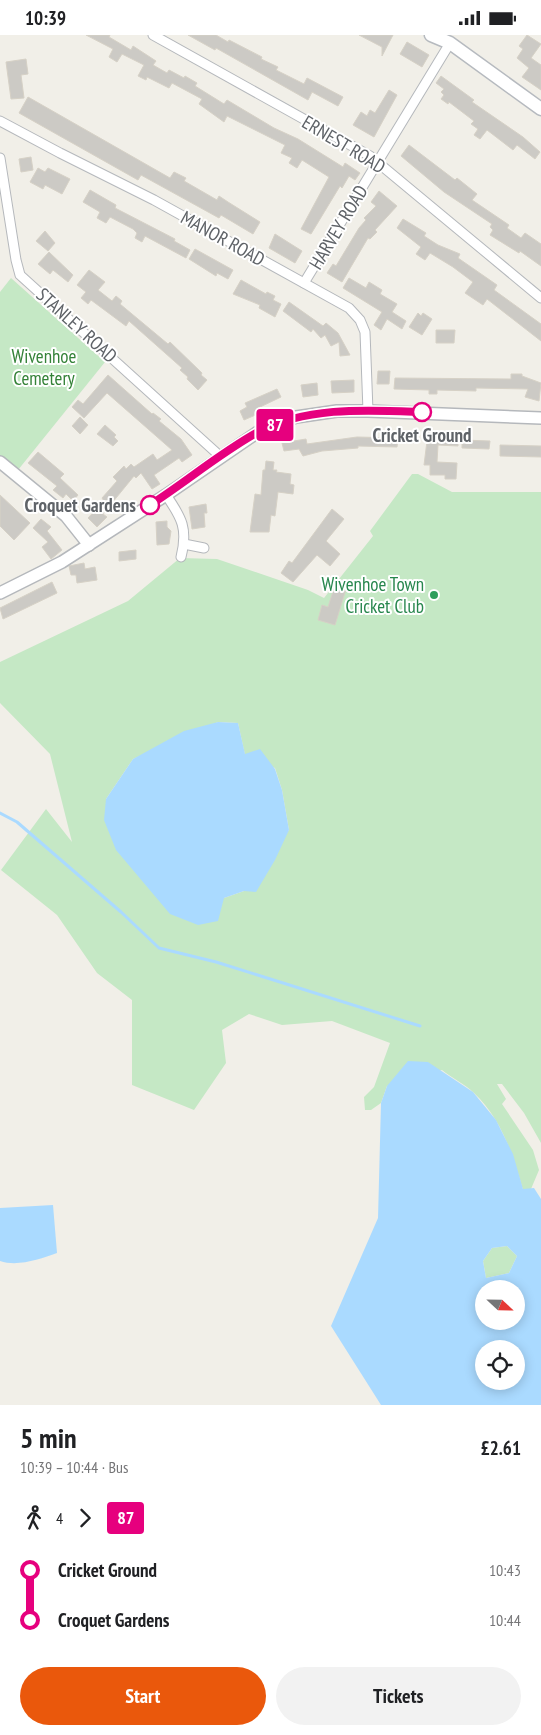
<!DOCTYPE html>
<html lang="en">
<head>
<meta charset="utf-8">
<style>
	body { margin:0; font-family:"PT Sans Narrow",sans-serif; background:#f2f2f2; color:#202124; height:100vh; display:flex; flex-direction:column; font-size:19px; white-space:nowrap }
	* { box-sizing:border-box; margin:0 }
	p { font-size:16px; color:#757577 }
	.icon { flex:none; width:28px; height:28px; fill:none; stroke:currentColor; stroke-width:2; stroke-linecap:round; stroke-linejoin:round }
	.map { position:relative; height:1370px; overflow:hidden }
	.side { display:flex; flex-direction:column; background:#fff; flex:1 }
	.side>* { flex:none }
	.badge { padding:0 10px; border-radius:4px; font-size:18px; line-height:32px }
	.needle { width:32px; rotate:112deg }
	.controls { position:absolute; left:475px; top:1245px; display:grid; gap:10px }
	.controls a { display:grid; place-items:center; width:50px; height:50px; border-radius:50%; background:#fff; box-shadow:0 2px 12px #0003; font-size:25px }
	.map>.badge { position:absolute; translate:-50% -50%; box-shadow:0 0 0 2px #fff }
	.legs { display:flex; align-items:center; gap:8px; height:55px; padding:0 20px; font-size:16px }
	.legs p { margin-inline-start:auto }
	.head { display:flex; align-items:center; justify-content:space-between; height:85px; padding:0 20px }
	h1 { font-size:28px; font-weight:800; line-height:38px }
	.button { display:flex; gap:10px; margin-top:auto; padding:10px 20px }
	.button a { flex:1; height:58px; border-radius:30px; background:#ea580c; color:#fff; font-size:20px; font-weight:800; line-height:58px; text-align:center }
	.button a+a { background:#f2f2f2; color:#202124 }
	ul { padding:0 20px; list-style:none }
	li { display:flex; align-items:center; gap:18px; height:50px; font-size:19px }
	li i { display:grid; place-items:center; width:8px; height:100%; margin:0 6px; background:currentColor }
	li i::after { content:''; width:12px; height:12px; margin:-6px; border:4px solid; border-radius:50%; background:#fff }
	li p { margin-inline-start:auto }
	li:first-child i { background:linear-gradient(#0000 50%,currentColor 0) }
	li:last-child i { background:linear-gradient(currentColor 50%,#0000 0) }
	.status { display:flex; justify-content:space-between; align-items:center; height:35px; padding:0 25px; background:#fff; direction:ltr }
	.status svg { height:14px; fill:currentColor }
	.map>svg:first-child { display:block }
	.green { fill:#c5e8c5; fill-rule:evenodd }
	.water { fill:#aadaff; fill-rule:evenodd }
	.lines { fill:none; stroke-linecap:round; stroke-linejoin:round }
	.stream { stroke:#aadaff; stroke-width:3 }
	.building { fill:#cccac5; stroke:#d6d1c6 }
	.minor-casing { stroke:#b5b8bc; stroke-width:11 }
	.tertiary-casing { stroke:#b5b8bc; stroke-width:14 }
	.secondary-casing { stroke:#b6babf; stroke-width:15 }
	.minor { stroke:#fff; stroke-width:9 }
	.tertiary { stroke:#fff; stroke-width:11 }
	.secondary { stroke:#fff; stroke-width:12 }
	.line-1-casing { stroke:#fff; stroke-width:11 }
	.line-1 { stroke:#e6007e; stroke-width:8 }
	.stop-1-dot { fill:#fff; stroke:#e6007e; stroke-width:2.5 }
	.leisure-dot { fill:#2e9e5b; stroke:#fff; stroke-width:2 }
	.labels { text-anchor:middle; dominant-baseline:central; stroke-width:4; stroke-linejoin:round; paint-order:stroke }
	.street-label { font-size:19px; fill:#5f6368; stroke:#fff }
	.park-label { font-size:19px; fill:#348238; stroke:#fff }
	.stop-label { font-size:19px; font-weight:bold; fill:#5f6368; stroke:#fff }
	.leisure-label { font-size:19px; fill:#27864d; stroke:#fff; text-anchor:end }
</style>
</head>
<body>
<div class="status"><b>10:39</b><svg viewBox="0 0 49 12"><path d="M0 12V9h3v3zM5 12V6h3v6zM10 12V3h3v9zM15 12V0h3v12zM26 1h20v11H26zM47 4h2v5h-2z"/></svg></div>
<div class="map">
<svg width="541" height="1370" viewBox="0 0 541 1370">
	<rect width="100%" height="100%" fill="#f1efe8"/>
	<!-- green -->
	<g class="green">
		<polygon points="11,243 105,327 18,435 0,421 0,257"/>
		<path d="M412 439H418L452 457H541V1108L524 1078 502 1049H497L506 1064 502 1069 533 1115 539 1135 531 1154 523 1155C513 1120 501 1083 474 1058 465 1049 452 1043 442 1035L387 1051 381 1068 371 1075H365L364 1062 374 1052 390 1008 332 986 282 990 249 979 222 995 226 1028 194 1075 132 1050V965L97 938 57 880 1 835 46 774 72 807 50 719 0 668V627L128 566 180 523 217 524 308 555 324 563 373 501 370 496ZM218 687 238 688 245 720 275 733 282 755 289 795 244 856 224 863 106 764 133 724Z"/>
		<polygon points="507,1211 517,1221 509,1238 486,1243 483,1226 492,1213"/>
	</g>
	<!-- water -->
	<g class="water">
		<polygon points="218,687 238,688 245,719 260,714 275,734 282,755 289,795 275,825 256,857 244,856 224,863 218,886 198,890 170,879 116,815 104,785 106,764 133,724 184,696"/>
		<path d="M408 1026 428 1027 473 1057 496 1085 513 1119 523 1154 534 1153 541 1164V1370H381L331 1291 378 1183 381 1068 387 1051ZM507 1211 517 1221 509 1238 486 1243 483 1226 492 1213ZM484 1254H516V1286H484ZM484 1314H516V1346H484Z"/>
		<path d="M53 1170 57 1218C40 1224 18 1232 0 1226V1173Z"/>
	</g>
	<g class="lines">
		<!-- stream -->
		<polyline class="stream" points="0,778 17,787 121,877 159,913 216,927 420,991"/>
	</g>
	<!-- building -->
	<g class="building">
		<polygon points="86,0 110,0 109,2 131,15 133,11 156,26 153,30 167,38 169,35 184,43 185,41 197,48 195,51 224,69 227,65 274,93 298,104 343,132 345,128 360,138 355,145 349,141 342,153 340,151 311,199 301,194 329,142 302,125 297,133 289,128 292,123 281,118 285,110 227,81 224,87 199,69 202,64 172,48 169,53 147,42 146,45 138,41 144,30 122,19 117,27 109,22 113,14"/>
		<polygon points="188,0 216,0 228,7 229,5 262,22 261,24 278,32 276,35 304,49 307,43 343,62 338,71 312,57 308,65 216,13 215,15"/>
		<polygon points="359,0 393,0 382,21 382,12"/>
		<polygon points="527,0 541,9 531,23 541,30 541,55 522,42 529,33 517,23 523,14 519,11"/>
		<polygon points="407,7 429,20 422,32 400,19"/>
		<polygon points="26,24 28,39 21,40 24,63 11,64 6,27"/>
		<polygon points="441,41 474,65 472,67 523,102 540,117 535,124 517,110 513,115 487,95 480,104 474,100 478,94 471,89 474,86 449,67 448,69 441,64 444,60 441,57 444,54 436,48"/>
		<polygon points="389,55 397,60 374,102 353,90 361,77 367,81 370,75 375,78"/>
		<polygon points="28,62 170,143 174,137 186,143 184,146 217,165 219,161 228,167 260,187 253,199 221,180 219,183 141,140 138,145 19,78"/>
		<polygon points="409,110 455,145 457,143 477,159 472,165 509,190 507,193 521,203 525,198 541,209 541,231 520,216 519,218 490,200 493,195 490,192 492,189 444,157 401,121"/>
		<polygon points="31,122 33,135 21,137 19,124"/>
		<polygon points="38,133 45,137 48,133 70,144 62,159 45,150 43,154 30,147"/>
		<polygon points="90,155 116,170 115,173 175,204 174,206 190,215 186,223 145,201 142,207 135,203 137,198 133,194 110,182 106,188 97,183 100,177 83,167"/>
		<polygon points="379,156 397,171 375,195 377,197 370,204 368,203 342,247 327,238 333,229 336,231 359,193 366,185 364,183 376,171 371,167"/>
		<polygon points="403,184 426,198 424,201 438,210 460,219 458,223 497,250 494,255 541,289 541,306 487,264 483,270 465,258 473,247 453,232 430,218 425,225 416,219 421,212 397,193"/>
		<polygon points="45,196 55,208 48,216 36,206"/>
		<polygon points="275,199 302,216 295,228 269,213"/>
		<polygon points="195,214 233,235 228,244 217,238 216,241 189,224"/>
		<polygon points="49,217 73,240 68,247 53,235 50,239 38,229"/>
		<polygon points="89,235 105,247 98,255 112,266 116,261 122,266 120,269 168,309 170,307 202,338 201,340 207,345 198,355 187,344 188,342 180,335 182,333 129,286 126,291 91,265 88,269 81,263 86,257 77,250"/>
		<polygon points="349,243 366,253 369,247 382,255 380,259 397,269 392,277 406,286 402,294 387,284 381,295 374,290 382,277 343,253"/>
		<polygon points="241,245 266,259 267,257 275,261 273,265 281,269 275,282 259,273 260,270 233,259"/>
		<polygon points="289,267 323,291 326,288 338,298 350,320 340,321 339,307 331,311 325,300 321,303 313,294 311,297 283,276"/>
		<polygon points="418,278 421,281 423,278 432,284 422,300 409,292"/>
		<polygon points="436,295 455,295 454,308 436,308"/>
		<polygon points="378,336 390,336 389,349 377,349"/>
		<polygon points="511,339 522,339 522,341 541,348 539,366 525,362 528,354 476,353 476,356 437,355 437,359 429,359 429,355 394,354 395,343 511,344"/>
		<polygon points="108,340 152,379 153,378 161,384 159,386 181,404 192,420 182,427 179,423 154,440 160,449 152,454 141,438 136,443 134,441 103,479 107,482 97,492 88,483 104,466 102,463 117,446 113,442 124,431 126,434 131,429 134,432 153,419 157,425 172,415 107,358 84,383 72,372 78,365 83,369"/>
		<polygon points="354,345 354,357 332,358 331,346"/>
		<polygon points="317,348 318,360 303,362 301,350"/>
		<polygon points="277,354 281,362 258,373 260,378 244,385 240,376 247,372 245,368"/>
		<polygon points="80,382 88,390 80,399 72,391"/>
		<polygon points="105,390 116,400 114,402 118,406 113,411 97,399"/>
		<polygon points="428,398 458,398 458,411 438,410 437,427 457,428 456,444 445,444 445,440 430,440 430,430 424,430"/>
		<polygon points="357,402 398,403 397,412 358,411 358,413 322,416 303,421 299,414 284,416 282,408 306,404 307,409"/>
		<polygon points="462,405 490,406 489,414 462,413"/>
		<polygon points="500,410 541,411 541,422 500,421"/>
		<polygon points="38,417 64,439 60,443 78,460 73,466 66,459 63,463 53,455 57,451 28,428"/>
		<polygon points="266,426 274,427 273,435 277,435 276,437 291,439 290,449 294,450 293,459 278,457 275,481 271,480 269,497 250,497 255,459 261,460 263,435 265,435"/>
		<polygon points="0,460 30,488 14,505 0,491"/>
		<polygon points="206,469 207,478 204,478 205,492 192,494 189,472"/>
		<polygon points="332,474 344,484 326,506 340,519 330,531 317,520 293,547 281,538 289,526 292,528"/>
		<polygon points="41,484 51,492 47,496 62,515 51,524 42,512 48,507 33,493"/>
		<polygon points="167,486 167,492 171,496 169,509 157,510 156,487"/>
		<polygon points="136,515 136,524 119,526 119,517"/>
		<polygon points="84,528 85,534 95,532 97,545 77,548 76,540 71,540 69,531"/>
		<polygon points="337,544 347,547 347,551 335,590 318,585 322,570 328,572"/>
		<polygon points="52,547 57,558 3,584 0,573"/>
	</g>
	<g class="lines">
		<defs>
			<g id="minor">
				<polyline points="153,0 370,121 541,263"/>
				<polyline points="0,86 60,118 154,165 349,273 360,285 365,297 368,376"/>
				<polyline points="0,123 16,225 20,240 221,422"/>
				<polyline points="304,248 450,8"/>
				<path d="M166 460C182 483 188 494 181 522"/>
				<polyline points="184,509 204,513"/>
			</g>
			<g id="tertiary">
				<polyline points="0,427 66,481 89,510"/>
				<polyline points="0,558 62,527 166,460 258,397 296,382 337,376 368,376 541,383"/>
			</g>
			<polyline id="secondary" points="431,0 450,8 541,74"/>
		</defs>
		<!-- minor casing -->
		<use href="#minor" class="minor-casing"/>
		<!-- tertiary casing -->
		<use href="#tertiary" class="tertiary-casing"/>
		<!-- secondary casing -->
		<use href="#secondary" class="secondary-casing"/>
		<!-- minor -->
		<use href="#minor" class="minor"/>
		<!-- tertiary -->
		<use href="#tertiary" class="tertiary"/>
		<!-- secondary -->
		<use href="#secondary" class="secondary"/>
	</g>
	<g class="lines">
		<defs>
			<path id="line-1" d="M150 470C186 447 220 418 258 397 307 371 368 375 422 377"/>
		</defs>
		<!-- line-1 casing -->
		<use href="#line-1" class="line-1-casing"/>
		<!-- line-1 -->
		<use href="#line-1" class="line-1"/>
	</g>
	<!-- markers -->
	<g class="stop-1-dot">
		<circle cx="422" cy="377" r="9"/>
		<circle cx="150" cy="470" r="9"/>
	</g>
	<circle class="leisure-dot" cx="434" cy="560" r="5"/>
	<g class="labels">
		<!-- street labels -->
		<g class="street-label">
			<text transform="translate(344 109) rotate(31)">ERNEST ROAD</text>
			<text transform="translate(338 192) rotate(-59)">HARVEY ROAD</text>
			<text transform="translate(223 203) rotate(29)">MANOR ROAD</text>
			<text transform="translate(77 290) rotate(42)">STANLEY ROAD</text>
		</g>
		<!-- park labels -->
		<g class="park-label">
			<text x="44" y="321">Wivenhoe<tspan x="44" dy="22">Cemetery</tspan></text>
		</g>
		<!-- stop labels -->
		<g class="stop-label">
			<text x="422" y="400">Cricket Ground</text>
			<text x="136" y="470" text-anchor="end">Croquet Gardens</text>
		</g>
		<!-- leisure labels -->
		<g class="leisure-label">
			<text x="424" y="549">Wivenhoe Town<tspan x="424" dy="22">Cricket Club</tspan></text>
		</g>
	</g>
</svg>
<div class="controls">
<a><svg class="needle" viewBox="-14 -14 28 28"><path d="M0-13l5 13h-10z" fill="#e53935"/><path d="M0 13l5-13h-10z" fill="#757577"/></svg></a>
<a><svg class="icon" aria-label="locate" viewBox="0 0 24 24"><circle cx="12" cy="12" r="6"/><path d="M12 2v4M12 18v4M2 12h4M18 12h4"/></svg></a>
</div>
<b class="badge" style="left:275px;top:390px;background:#e6007e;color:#fff">87</b>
</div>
<section class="side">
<div class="head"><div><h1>5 min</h1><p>10:39 – 10:44 · Bus</p></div><b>£2.61</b></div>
<div class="legs"><svg class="icon" aria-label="walk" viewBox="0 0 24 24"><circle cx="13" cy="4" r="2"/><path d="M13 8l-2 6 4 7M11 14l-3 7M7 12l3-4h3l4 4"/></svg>4<svg class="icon" aria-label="forward" viewBox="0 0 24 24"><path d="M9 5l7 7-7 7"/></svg><b class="badge" style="background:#e6007e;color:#fff">87</b></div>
<ul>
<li><i style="color:#e6007e"></i><b>Cricket Ground</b><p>10:43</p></li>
<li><i style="color:#e6007e"></i><b>Croquet Gardens</b><p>10:44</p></li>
</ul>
<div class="button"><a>Start</a><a>Tickets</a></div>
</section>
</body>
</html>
